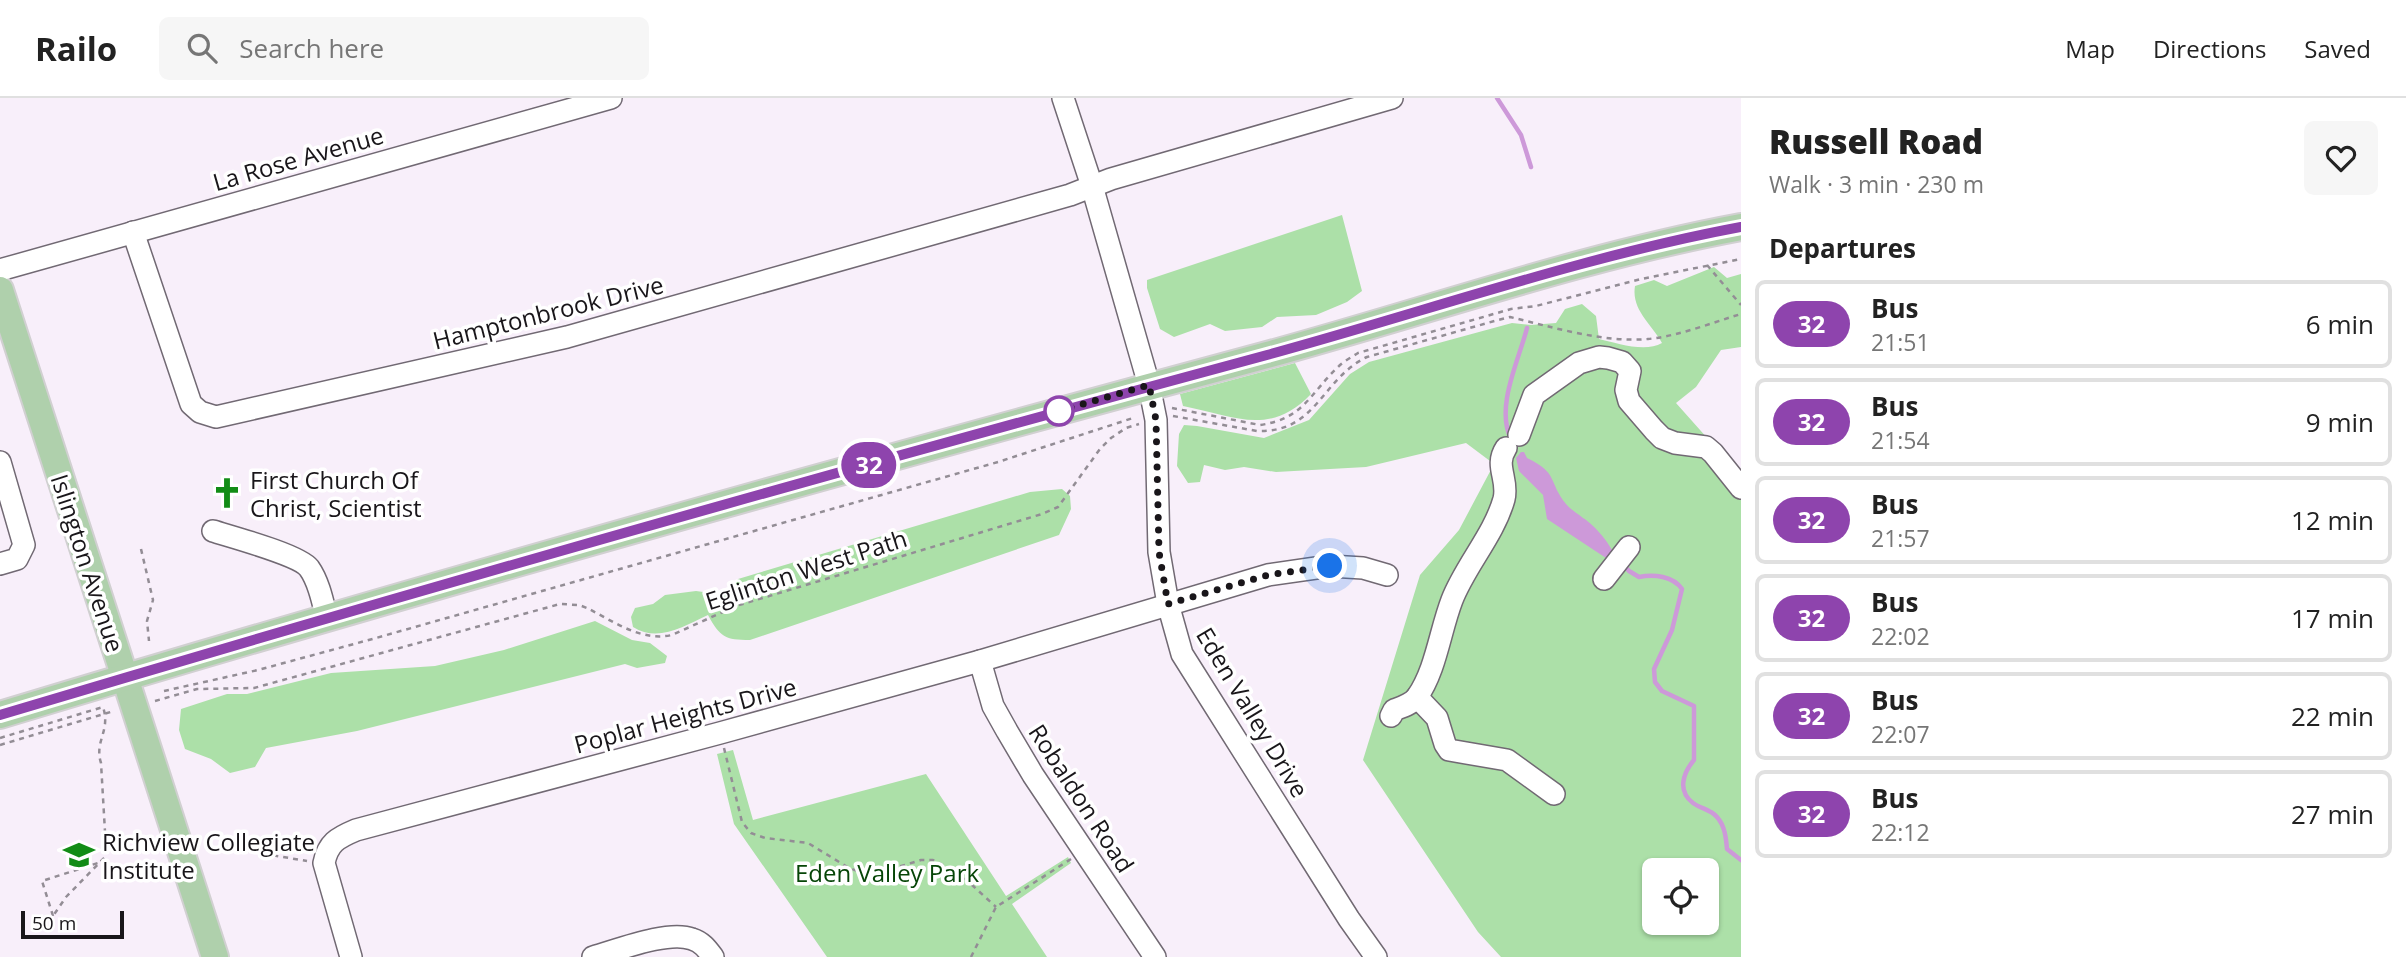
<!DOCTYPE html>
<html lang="en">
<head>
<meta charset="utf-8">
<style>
	body { margin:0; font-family:"Open Sans",sans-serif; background:#f6f6f6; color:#222; height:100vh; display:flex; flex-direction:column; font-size:26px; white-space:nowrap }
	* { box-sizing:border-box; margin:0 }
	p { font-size:23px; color:#767676 }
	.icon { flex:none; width:38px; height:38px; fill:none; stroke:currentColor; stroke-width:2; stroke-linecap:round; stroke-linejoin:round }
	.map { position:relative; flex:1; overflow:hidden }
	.drawer { display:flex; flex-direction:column; background:#fff; width:665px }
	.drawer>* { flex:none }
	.badge { padding:0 14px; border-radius:23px; font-size:24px; line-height:46px }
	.controls { position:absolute; left:1642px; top:760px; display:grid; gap:14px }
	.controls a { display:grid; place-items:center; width:77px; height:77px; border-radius:10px; background:#fff; box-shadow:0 2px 5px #0004; font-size:35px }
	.scale { position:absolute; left:21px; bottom:18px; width:103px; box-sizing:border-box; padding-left:7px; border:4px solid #19161a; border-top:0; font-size:19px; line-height:24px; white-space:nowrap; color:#19161a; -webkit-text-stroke:5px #fff; paint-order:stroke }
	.you { position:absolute; width:35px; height:35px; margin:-18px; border:5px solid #fff; border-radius:50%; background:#1a73e8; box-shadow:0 0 0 10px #1a73e833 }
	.map>.badge { position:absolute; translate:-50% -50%; box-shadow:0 0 0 4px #fff }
	h2 { padding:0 28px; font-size:26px; line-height:63px }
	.round { display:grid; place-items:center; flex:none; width:74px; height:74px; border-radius:10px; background:#f6f6f6 }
	.summary { display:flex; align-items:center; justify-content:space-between; height:119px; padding:0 28px }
	h1 { font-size:33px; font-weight:800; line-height:52px }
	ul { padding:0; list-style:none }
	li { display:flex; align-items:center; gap:21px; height:88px; margin:0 14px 10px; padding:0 14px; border:4px solid #e0e0e0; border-radius:10px }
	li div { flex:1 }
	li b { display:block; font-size:26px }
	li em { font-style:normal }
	li .badge { min-width:77px; font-weight:700; text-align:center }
	header { display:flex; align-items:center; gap:42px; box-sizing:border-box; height:98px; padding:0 35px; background:#fff; border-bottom:2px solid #e0e0e0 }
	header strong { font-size:33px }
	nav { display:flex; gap:38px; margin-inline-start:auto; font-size:24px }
	.search { width:490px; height:63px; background:#f6f6f6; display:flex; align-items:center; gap:18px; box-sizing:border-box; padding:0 24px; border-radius:10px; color:#767676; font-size:26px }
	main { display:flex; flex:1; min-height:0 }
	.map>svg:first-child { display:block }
	.green { fill:#ace0a8; fill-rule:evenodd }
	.water { fill:#cd99d9 }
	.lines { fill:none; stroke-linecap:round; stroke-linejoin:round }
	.stream { stroke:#cd99d9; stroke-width:4.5 }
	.minor-casing { stroke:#716973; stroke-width:24 }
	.major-casing { stroke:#d1d0d1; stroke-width:30 }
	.path { stroke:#938d95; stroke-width:2.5; stroke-dasharray:5 5; stroke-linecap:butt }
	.minor { stroke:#fff; stroke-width:21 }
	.major { stroke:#afd0ac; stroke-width:26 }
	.line-casing { stroke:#fff; stroke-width:16 }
	.line { stroke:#8e44ad; stroke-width:10 }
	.walk { stroke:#19161a; stroke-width:7; stroke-dasharray:0 12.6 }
	.stop-dot { fill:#fff; stroke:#8e44ad; stroke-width:3.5 }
	.labels { text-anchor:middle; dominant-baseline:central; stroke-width:7; stroke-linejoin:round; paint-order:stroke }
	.street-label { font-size:24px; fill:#19161a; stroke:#fff }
	.poi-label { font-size:24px; fill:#19161a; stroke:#fff; text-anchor:start }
	.park-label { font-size:24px; fill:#064507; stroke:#fff }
</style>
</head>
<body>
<header>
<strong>Railo</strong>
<div class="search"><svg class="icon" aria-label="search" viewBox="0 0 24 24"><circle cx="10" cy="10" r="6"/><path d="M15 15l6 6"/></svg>Search here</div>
<nav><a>Map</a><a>Directions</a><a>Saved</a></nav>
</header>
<main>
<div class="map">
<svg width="1741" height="859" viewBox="0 0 1741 859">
	<rect width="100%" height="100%" fill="#f8effa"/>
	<!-- green -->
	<g class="green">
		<polygon points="1342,117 1362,193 1347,204 1316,217 1277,219 1262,229 1225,233 1210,226 1174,239 1160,231 1147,190 1147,182"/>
		<path d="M1714 169 1727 180 1741 176V249L1721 252 1696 289 1676 305 1741 378V859H1501L1478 834 1363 662 1420 477 1459 432 1494 366 1466 345 1366 369 1276 374 1244 369 1225 372 1204 367 1200 384 1188 385 1177 368 1179 336 1184 327 1197 328 1264 340 1309 322 1350 276 1369 264 1512 225 1531 227 1556 225 1565 211 1582 206 1596 218 1599 241C1617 245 1645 255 1662 245 1652 226 1631 212 1635 188L1654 182 1667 188ZM1654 772H1706V824H1654Z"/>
		<path d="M1295 265 1311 296C1270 339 1234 318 1183 308L1180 296Z"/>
		<path d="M1062 391 1070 398 1071 411 1059 437 750 542C725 542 720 539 708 517 684 528 658 545 633 529L631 519 635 510 653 506 665 497 696 493 725 497 738 481 1030 394Z"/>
		<polygon points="595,523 632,542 650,545 667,558 665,565 637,570 625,566 357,633 266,650 255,669 230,675 211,661 185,651 179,632 181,611 227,596 247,596 331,575 435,568 504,552"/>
		<polygon points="733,652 753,722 926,676 1006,798 1068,759 1071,765 1012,806 1047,859 827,859 734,726 717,656"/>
	</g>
	<!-- water -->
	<path class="water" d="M1521 354H1524L1527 360C1559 375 1548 384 1566 406 1571 412 1577 415 1583 420 1596 428 1610 446 1615 458L1611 461 1606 460 1547 421 1543 397 1519 373 1516 360Z"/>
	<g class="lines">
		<!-- stream -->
		<g class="stream">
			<polyline points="1497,0 1521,37 1531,69"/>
			<path d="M1511 341C1495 309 1519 262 1527 230"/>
			<path d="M1622 465 1629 473 1639 479C1654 476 1673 478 1682 491L1672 532 1654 571 1655 584 1662 593 1694 608V662C1683 675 1677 693 1693 705 1701 711 1710 711 1717 719 1725 728 1726 740 1727 751L1741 762"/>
		</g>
		<defs>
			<g id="minor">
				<polyline points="1063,0 1092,88 1149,287 1156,322 1159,454 1168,506 1182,556 1349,821 1376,859"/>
				<polyline points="133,134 191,306 200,314 216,319 567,239 1070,97 1111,81 1392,0"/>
				<polyline points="0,172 611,0"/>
				<polyline points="1519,337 1534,297 1579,265 1599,259 1608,260 1622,264 1630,273 1626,292 1629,303 1654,332 1662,340 1675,345 1706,349 1713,355 1741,390"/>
				<polyline points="0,364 24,447 17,461 0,466"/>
				<path d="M213 433C232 439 299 457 309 470 319 484 323 505 327 521"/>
				<polyline points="1604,481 1629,449"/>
				<polyline points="980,563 993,608 1007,633 1033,677 1155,859"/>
				<polyline points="1417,599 1437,620 1445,646 1449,652 1507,662 1554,696"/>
				<path d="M1391 618 1394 612C1402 609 1412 606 1417 599 1436 572 1440 533 1452 502 1465 468 1494 437 1504 401 1509 381 1494 368 1506 350"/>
				<path d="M351 859 324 765C328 745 337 740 356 732L720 635 980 563 1268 477 1330 468 1363 470 1387 477"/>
				<path d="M593 859C618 852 668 832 692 841 702 844 707 851 713 859"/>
			</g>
			<g id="major">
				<polyline points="0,192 215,859"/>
				<path d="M0 617C420 490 844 371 1267 257 1425 214 1580 159 1741 129"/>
			</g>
		</defs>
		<!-- minor casing -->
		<use href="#minor" class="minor-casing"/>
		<!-- major casing -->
		<use href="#major" class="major-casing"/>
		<!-- path -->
		<g class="path">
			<polyline points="1707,167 1741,207"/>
			<path d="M1172 310 1260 327C1304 321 1310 295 1339 268 1344 263 1352 259 1358 255L1511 211 1536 208 1641 181 1741 161"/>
			<path d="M1173 318 1257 333C1317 335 1321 281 1367 259L1498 222 1510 219C1552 229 1604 245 1648 241 1679 238 1711 225 1741 216"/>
			<polyline points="141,451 153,502 147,523 149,543"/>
			<polyline points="164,593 258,572 376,540 998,364 1133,320"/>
			<path d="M155 603 197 591 254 590 560 506 579 507 587 510C613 523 641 544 672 537L736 508 1042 416 1058 409 1100 351 1111 340 1126 330 1139 326"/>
			<path d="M0 640 103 609C111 633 94 643 101 665L106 751 105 759 66 799 53 818"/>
			<polyline points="0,647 114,613"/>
			<polyline points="724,650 742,724 751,735 765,740 808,745 849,770 866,776 875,776 921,762 933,762 960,776 996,809"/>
			<polyline points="224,749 307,763"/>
			<polyline points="53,818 42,783 101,764"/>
			<polyline points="971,859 996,809 1071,761"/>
		</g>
		<!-- minor -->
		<use href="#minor" class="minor"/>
		<!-- major -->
		<use href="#major" class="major"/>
	</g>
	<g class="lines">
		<defs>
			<path id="line" d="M0 617C421 491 844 371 1267 257 1425 214 1580 159 1741 129"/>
		</defs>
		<!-- line casing -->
		<use href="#line" class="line-casing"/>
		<!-- line -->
		<use href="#line" class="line"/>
		<!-- walk -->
		<polyline class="walk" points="1059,313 1149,287 1156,322 1159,454 1168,506 1268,477 1330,468"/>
	</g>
	<!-- icons -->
	<defs>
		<symbol id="church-bare" viewBox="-9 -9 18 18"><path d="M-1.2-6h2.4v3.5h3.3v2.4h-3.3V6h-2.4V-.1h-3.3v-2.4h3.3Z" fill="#128c16" stroke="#fff" stroke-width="2.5" paint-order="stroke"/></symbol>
		<symbol id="school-bare" viewBox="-9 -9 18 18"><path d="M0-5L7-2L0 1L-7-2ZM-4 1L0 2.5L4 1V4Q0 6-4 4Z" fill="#128c16" stroke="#fff" stroke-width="2.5" paint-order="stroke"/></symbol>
	</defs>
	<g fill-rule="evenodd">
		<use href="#church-bare" x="205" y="373" width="44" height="44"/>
		<use href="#school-bare" x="57" y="735" width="44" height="44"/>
	</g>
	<!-- markers -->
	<circle class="stop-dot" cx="1059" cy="313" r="14"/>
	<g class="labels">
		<!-- street labels -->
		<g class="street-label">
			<text transform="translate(298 60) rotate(-16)">La Rose Avenue</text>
			<text transform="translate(548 214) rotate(-14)">Hamptonbrook Drive</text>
			<text transform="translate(88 465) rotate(72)">Islington Avenue</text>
			<text transform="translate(806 471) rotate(-18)">Eglinton West Path</text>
			<text transform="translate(1253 614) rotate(59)">Eden Valley Drive</text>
			<text transform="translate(685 617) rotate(-15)">Poplar Heights Drive</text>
			<text transform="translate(1082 700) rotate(57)">Robaldon Road</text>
		</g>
		<!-- poi labels -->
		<g class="poi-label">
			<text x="250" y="381">First Church Of<tspan x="250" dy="28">Christ, Scientist</tspan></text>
			<text x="102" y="743">Richview Collegiate<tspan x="102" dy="28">Institute</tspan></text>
		</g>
		<!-- park labels -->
		<g class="park-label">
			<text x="887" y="774">Eden Valley Park</text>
		</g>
	</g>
</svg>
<div class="controls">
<a><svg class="icon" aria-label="locate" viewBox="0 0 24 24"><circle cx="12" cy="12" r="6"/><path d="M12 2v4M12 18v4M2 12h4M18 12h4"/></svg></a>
</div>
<div class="scale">50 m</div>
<div class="you" style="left:1330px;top:468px"></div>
<b class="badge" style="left:869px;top:367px;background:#8e44ad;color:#fff">32</b>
</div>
<section class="drawer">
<div class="summary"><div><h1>Russell Road</h1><p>Walk · 3 min · 230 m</p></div><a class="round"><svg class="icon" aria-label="heart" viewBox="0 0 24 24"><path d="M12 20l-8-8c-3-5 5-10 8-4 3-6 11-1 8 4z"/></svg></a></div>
<h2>Departures</h2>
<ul>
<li><span class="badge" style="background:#8e44ad;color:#fff">32</span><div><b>Bus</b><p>21:51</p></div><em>6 min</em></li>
<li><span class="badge" style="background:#8e44ad;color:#fff">32</span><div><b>Bus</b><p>21:54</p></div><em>9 min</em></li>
<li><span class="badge" style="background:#8e44ad;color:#fff">32</span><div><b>Bus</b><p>21:57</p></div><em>12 min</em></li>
<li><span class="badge" style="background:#8e44ad;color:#fff">32</span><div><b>Bus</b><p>22:02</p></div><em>17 min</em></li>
<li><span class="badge" style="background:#8e44ad;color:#fff">32</span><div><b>Bus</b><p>22:07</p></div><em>22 min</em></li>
<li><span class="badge" style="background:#8e44ad;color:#fff">32</span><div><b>Bus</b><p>22:12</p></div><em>27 min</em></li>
</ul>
</section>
</main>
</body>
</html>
